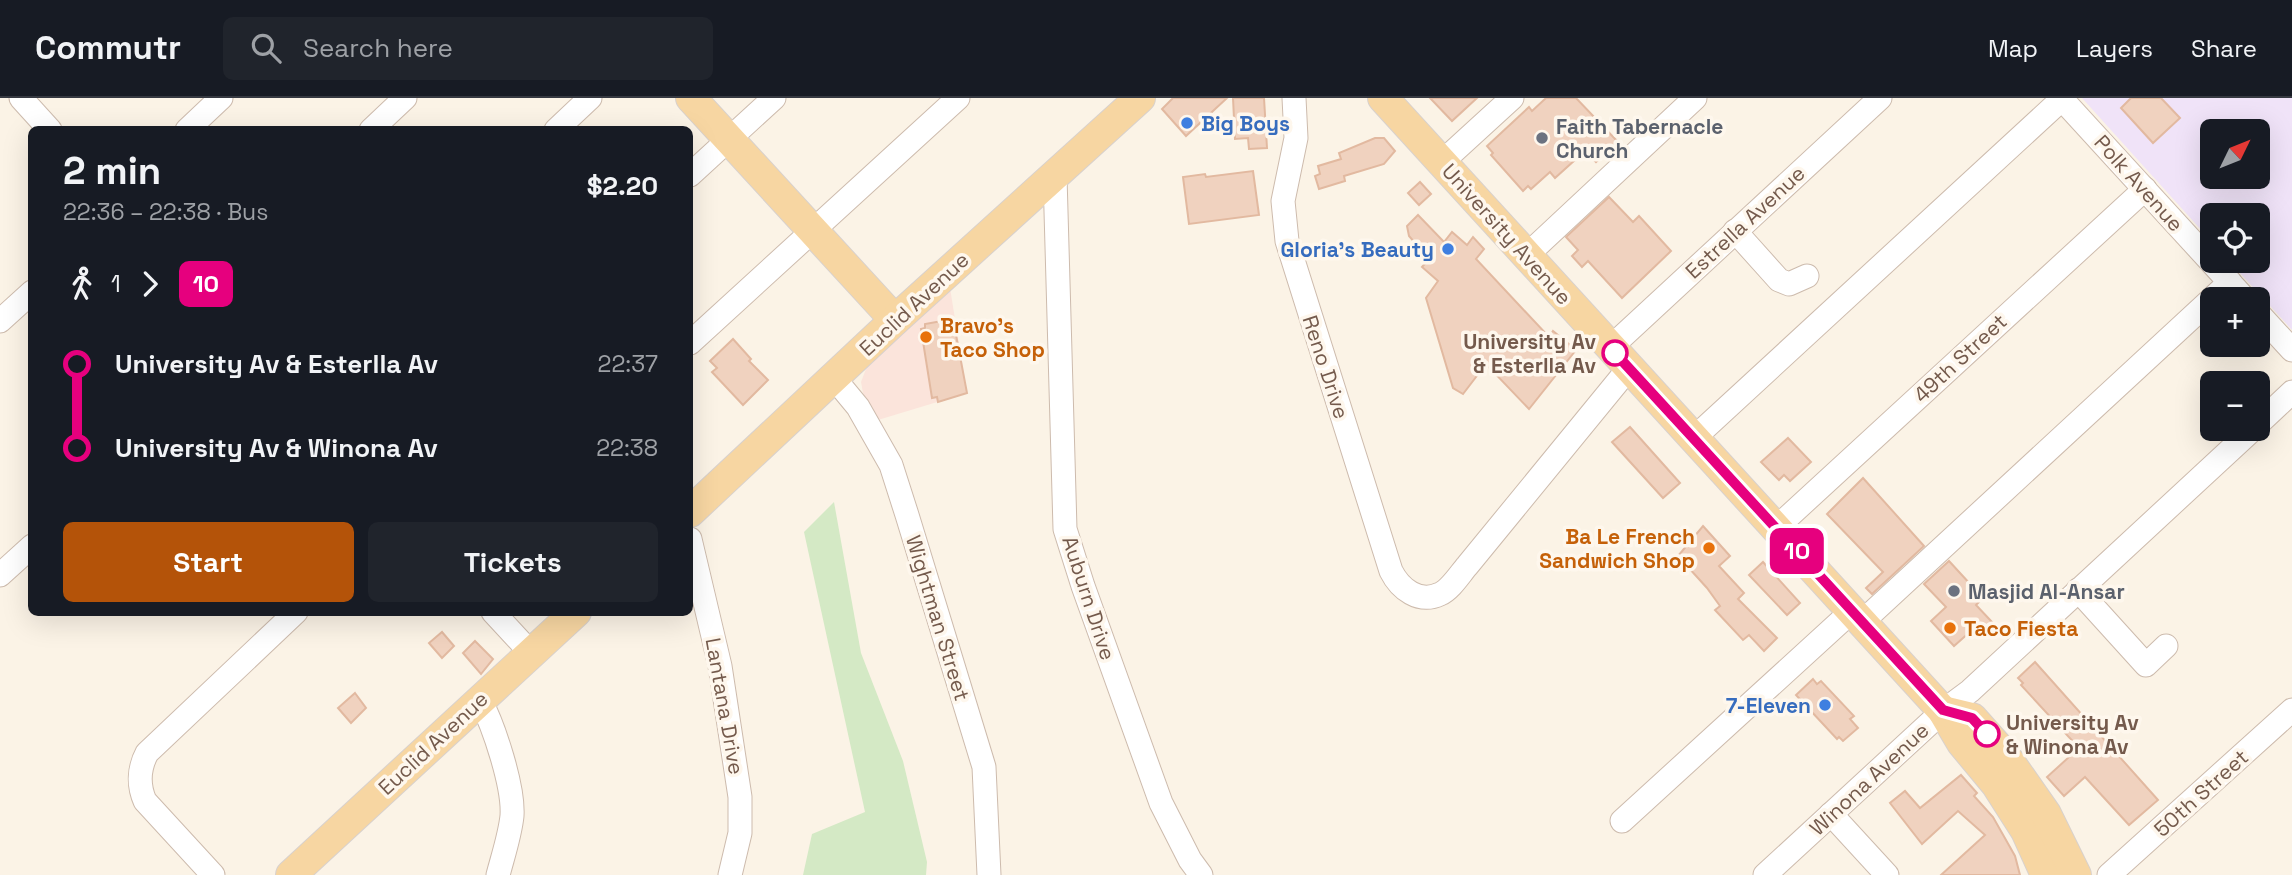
<!DOCTYPE html>
<html lang="en">
<head>
<meta charset="utf-8">
<style>
	body { margin:0; font-family:"Space Grotesk",sans-serif; background:#20242c; color:#f1f3f6; height:100vh; display:flex; flex-direction:column; font-size:26px; white-space:nowrap }
	* { box-sizing:border-box; margin:0 }
	p { font-size:23px; color:#9ea1a6 }
	.icon { flex:none; width:38px; height:38px; fill:none; stroke:currentColor; stroke-width:2; stroke-linecap:round; stroke-linejoin:round }
	.map { position:relative; flex:1; overflow:hidden }
	.drawer { position:absolute; left:28px; top:28px; width:665px; height:490px; display:flex; flex-direction:column; background:#171b24; border-radius:10px; box-shadow:0 7px 28px #0002 }
	.drawer>* { flex:none }
	.badge { padding:0 14px; border-radius:10px; font-size:24px; line-height:46px }
	.needle { width:46px; rotate:47deg }
	.tools { position:absolute; left:2200px; top:21px; display:grid; gap:14px }
	.tools a { display:grid; place-items:center; width:70px; height:70px; border-radius:10px; background:#171b24; box-shadow:0 7px 28px #0002; font-size:35px }
	.map>.badge { position:absolute; translate:-50% -50%; box-shadow:0 0 0 4px #fff }
	.legs { display:flex; align-items:center; gap:10px; height:77px; padding:0 35px; font-size:23px }
	.legs p { margin-inline-start:auto }
	.overview { display:flex; align-items:center; justify-content:space-between; height:119px; padding:0 35px }
	h1 { font-size:38px; font-weight:800; line-height:52px }
	.cta { display:flex; gap:14px; margin-top:auto; padding:14px 35px }
	.cta a { flex:1; height:80px; border-radius:10px; background:#b45309; color:#fff; font-size:28px; font-weight:800; line-height:80px; text-align:center }
	.cta a+a { background:#20242c; color:#f1f3f6 }
	ul { padding:0 35px; list-style:none }
	li { display:flex; align-items:center; gap:24px; height:84px; font-size:26px }
	li i { display:grid; place-items:center; width:10px; height:100%; margin:0 9px; background:currentColor }
	li i::after { content:''; width:18px; height:18px; margin:-9px; border:5px solid; border-radius:50%; background:#171b24 }
	li p { margin-inline-start:auto }
	li:first-child i { background:linear-gradient(#0000 50%,currentColor 0) }
	li:last-child i { background:linear-gradient(currentColor 50%,#0000 0) }
	header { display:flex; align-items:center; gap:42px; box-sizing:border-box; height:98px; padding:0 35px; background:#171b24; border-bottom:2px solid #363941 }
	header strong { font-size:33px }
	nav { display:flex; gap:38px; margin-inline-start:auto; font-size:24px }
	.search { width:490px; height:63px; background:#20242c; display:flex; align-items:center; gap:18px; box-sizing:border-box; padding:0 24px; border-radius:10px; color:#9ea1a6; font-size:26px }
	.map>svg:first-child { display:block }
	.commercial { fill:#fbe4db }
	.education { fill:#f0e3f8; fill-rule:evenodd }
	.green { fill:#d4e9c5 }
	.building { fill:#f0d2bf; stroke:#e2b9a0; stroke-width:2 }
	.lines { fill:none; stroke-linecap:round; stroke-linejoin:round }
	.minor-casing { stroke:#cdbbad; stroke-width:25 }
	.major-casing { stroke:#d8d1cd; stroke-width:32 }
	.minor { stroke:#fff; stroke-width:23 }
	.major { stroke:#f7d6a2; stroke-width:30 }
	.line-1-casing { stroke:#fff; stroke-width:16 }
	.line-1 { stroke:#e6007e; stroke-width:10 }
	.shop-dot { fill:#3f7fe0; stroke:#fef7ed; stroke-width:2.5 }
	.worship-dot { fill:#6b7280; stroke:#fef7ed; stroke-width:2.5 }
	.food-dot { fill:#e8710a; stroke:#fef7ed; stroke-width:2.5 }
	.stop-1-dot { fill:#fff; stroke:#e6007e; stroke-width:3.5 }
	.labels { text-anchor:middle; dominant-baseline:central; stroke-width:7; stroke-linejoin:round; paint-order:stroke }
	.shop-label { font-size:21px; font-weight:bold; fill:#366cbe; stroke:#fef7ed; text-anchor:end }
	.worship-label { font-size:21px; font-weight:bold; fill:#5b616d; stroke:#fef7ed; text-anchor:start }
	.street-label { font-size:21px; fill:#745a4c; stroke:#fef7ed }
	.food-label { font-size:21px; font-weight:bold; fill:#c56008; stroke:#fef7ed; text-anchor:start }
	.stop-label { font-size:21px; font-weight:bold; fill:#745a4c; stroke:#fef7ed; text-anchor:end }
</style>
</head>
<body>
<header>
<strong>Commutr</strong>
<div class="search"><svg class="icon" aria-label="search" viewBox="0 0 24 24"><circle cx="10" cy="10" r="6"/><path d="M15 15l6 6"/></svg>Search here</div>
<nav><a>Map</a><a>Layers</a><a>Share</a></nav>
</header>
<div class="map">
<svg width="2292" height="777" viewBox="0 0 2292 777">
	<rect width="100%" height="100%" fill="#fbf3e6"/>
	<!-- commercial -->
	<polygon class="commercial" points="950,190 967,295 878,322 863,295 861,284 866,271 877,256"/>
	<!-- education -->
	<path class="education" d="M2082 0H2292V232L2229 163H2258V117H2212V144ZM2212 33H2258V79H2212Z"/>
	<!-- green -->
	<polygon class="green" points="834,404 861,555 903,663 927,764 926,777 803,777 812,736 865,714 804,434"/>
	<!-- building -->
	<g class="building">
		<polygon points="1173,0 1227,0 1186,38 1162,11"/>
		<polygon points="1233,0 1264,0 1267,50 1249,51 1248,40 1235,41"/>
		<polygon points="1430,0 1477,0 1452,23"/>
		<polygon points="1546,0 1576,0 1618,44 1596,64 1585,53 1555,80 1550,74 1531,91 1528,88 1523,93 1491,57 1493,55 1487,48 1529,9 1532,13"/>
		<polygon points="2131,0 2161,0 2180,20 2153,45 2121,10"/>
		<polygon points="1375,40 1384,40 1395,53 1384,66 1344,78 1345,83 1319,91 1315,78 1320,76 1318,68 1341,61 1339,55"/>
		<polygon points="1253,73 1259,117 1189,126 1183,79 1205,76 1206,79"/>
		<polygon points="1420,84 1431,96 1419,107 1408,95"/>
		<polygon points="1609,99 1633,124 1639,118 1671,153 1622,200 1588,163 1582,169 1572,158 1578,152 1566,139"/>
		<polygon points="1418,117 1444,144 1452,134 1467,147 1473,139 1484,151 1476,161 1549,239 1553,233 1576,252 1529,311 1486,266 1463,296 1453,290 1426,200 1438,183 1422,169 1429,161 1409,138 1407,128"/>
		<polygon points="953,221 967,295 938,304 937,299 932,300 921,231 925,230 925,226"/>
		<polygon points="733,241 751,261 749,263 768,282 743,307 712,274 717,270 710,263"/>
		<polygon points="1630,329 1680,385 1663,400 1612,344"/>
		<polygon points="1788,340 1811,364 1790,383 1784,377 1779,382 1761,364"/>
		<polygon points="1863,380 1924,448 1872,496 1866,490 1883,474 1827,416"/>
		<polygon points="1703,428 1730,458 1719,468 1744,495 1738,501 1777,540 1764,553 1749,537 1743,542 1715,512 1720,508 1707,490 1678,458"/>
		<polygon points="1949,463 1983,500 1976,507 1992,524 1978,538 1972,532 1954,548 1931,523 1946,509 1924,486"/>
		<polygon points="1763,464 1800,505 1787,517 1749,477"/>
		<polygon points="442,534 454,548 442,560 429,545"/>
		<polygon points="475,543 493,561 481,576 463,555"/>
		<polygon points="2035,564 2158,702 2129,727 2085,679 2064,698 2047,679 2079,650 2021,587 2023,585 2018,580"/>
		<polygon points="1813,581 1817,586 1821,583 1854,618 1850,621 1858,630 1843,643 1839,639 1837,641 1796,597"/>
		<polygon points="355,595 366,610 351,625 338,610"/>
		<polygon points="1961,677 1977,695 1974,698 1993,719 2015,758 2020,777 1941,777 1985,737 1958,713 1922,746 1890,705 1905,693 1920,710"/>
	</g>
	<g class="lines">
		<defs>
			<g id="minor">
				<polyline points="21,0 50,32"/>
				<path d="M1294 0 1296 40 1283 103 1287 143 1391 473C1400 491 1419 506 1440 496 1450 492 1460 476 1467 468L1629 270"/>
				<polyline points="2061,0 2245,201"/>
				<polyline points="187,32 221,0"/>
				<polyline points="371,32 405,0"/>
				<polyline points="556,32 590,0"/>
				<polyline points="1442,64 1512,0"/>
				<polyline points="690,77 774,0"/>
				<polyline points="1055,78 1065,431 1083,488 1161,705 1190,762 1201,777"/>
				<polyline points="1735,133 1779,182 1789,186 1807,178"/>
				<polyline points="1527,157 1695,0"/>
				<polyline points="2258,215 2292,252"/>
				<polyline points="0,223 32,194"/>
				<polyline points="690,245 958,0"/>
				<polyline points="1611,249 1880,0"/>
				<polyline points="834,280 858,309 891,367 907,417 984,669 989,777"/>
				<polyline points="2258,326 2292,294"/>
				<polyline points="1694,340 2062,1"/>
				<polyline points="1776,430 2145,91"/>
				<polyline points="690,441 720,568 740,699 740,735 730,777"/>
				<polyline points="0,477 32,448"/>
				<polyline points="2078,492 2146,567 2166,548"/>
				<polyline points="493,514 531,555"/>
				<polyline points="1862,524 2230,184"/>
				<path d="M480 602C494 628 514 689 512 718 510 737 503 758 498 777"/>
				<polyline points="1831,716 1887,777"/>
				<polyline points="1622,723 1852,513"/>
				<path d="M213 777 145 703C138 687 139 670 147 655L296 514"/>
				<polyline points="1765,777 1943,613 1970,593 2253,331"/>
				<polyline points="2109,777 2292,612"/>
			</g>
			<g id="major">
				<polyline points="691,0 895,222"/>
				<polyline points="1383,0 1943,613 1962,645 1996,686 2026,733 2046,777"/>
				<polyline points="690,414 895,222 1140,0"/>
				<polyline points="1943,613 1972,620 2004,656 2046,716 2076,777"/>
				<polyline points="291,777 576,514"/>
			</g>
		</defs>
		<!-- minor casing -->
		<use href="#minor" class="minor-casing"/>
		<!-- major casing -->
		<use href="#major" class="major-casing"/>
		<!-- minor -->
		<use href="#minor" class="minor"/>
		<!-- major -->
		<use href="#major" class="major"/>
	</g>
	<g class="lines">
		<defs>
			<polyline id="line-1" points="1615,255 1943,612 1972,620 1987,636"/>
		</defs>
		<!-- line-1 casing -->
		<use href="#line-1" class="line-1-casing"/>
		<!-- line-1 -->
		<use href="#line-1" class="line-1"/>
	</g>
	<!-- markers -->
	<g class="shop-dot">
		<circle cx="1187" cy="25" r="7"/>
		<circle cx="1448" cy="151" r="7"/>
		<circle cx="1825" cy="607" r="7"/>
	</g>
	<g class="worship-dot">
		<circle cx="1542" cy="40" r="7"/>
		<circle cx="1954" cy="493" r="7"/>
	</g>
	<g class="food-dot">
		<circle cx="926" cy="239" r="7"/>
		<circle cx="1709" cy="450" r="7"/>
		<circle cx="1950" cy="530" r="7"/>
	</g>
	<g class="stop-1-dot">
		<circle cx="1615" cy="255" r="12"/>
		<circle cx="1987" cy="636" r="12"/>
	</g>
	<g class="labels">
		<!-- shop labels -->
		<g class="shop-label">
			<text x="1201" y="25" text-anchor="start">Big Boys</text>
			<text x="1434" y="151">Gloria's Beauty</text>
			<text x="1811" y="607">7-Eleven</text>
		</g>
		<!-- worship labels -->
		<g class="worship-label">
			<text x="1556" y="28">Faith Tabernacle<tspan x="1556" dy="24">Church</tspan></text>
			<text x="1968" y="493">Masjid Al-Ansar</text>
		</g>
		<!-- street labels -->
		<g class="street-label">
			<text transform="translate(2139 85) rotate(48)">Polk Avenue</text>
			<text transform="translate(1745 124) rotate(-43)">Estrella Avenue</text>
			<text transform="translate(1507 136) rotate(48)">University Avenue</text>
			<text transform="translate(914 206) rotate(-43)">Euclid Avenue</text>
			<text transform="translate(1960 260) rotate(-43)">49th Street</text>
			<text transform="translate(1326 269) rotate(72)">Reno Drive</text>
			<text transform="translate(1089 500) rotate(72)">Auburn Drive</text>
			<text transform="translate(938 520) rotate(73)">Wightman Street</text>
			<text transform="translate(725 608) rotate(80)">Lantana Drive</text>
			<text transform="translate(433 645) rotate(-43)">Euclid Avenue</text>
			<text transform="translate(1869 681) rotate(-43)">Winona Avenue</text>
			<text transform="translate(2201 695) rotate(-42)">50th Street</text>
		</g>
		<!-- food labels -->
		<g class="food-label">
			<text x="940" y="227">Bravo's<tspan x="940" dy="24">Taco Shop</tspan></text>
			<text x="1695" y="438" text-anchor="end">Ba Le French<tspan x="1695" dy="24">Sandwich Shop</tspan></text>
			<text x="1964" y="530">Taco Fiesta</text>
		</g>
		<!-- stop labels -->
		<g class="stop-label">
			<text x="1596" y="243">University Av<tspan x="1596" dy="24">&amp; Esterlla Av</tspan></text>
			<text x="2006" y="624" text-anchor="start">University Av<tspan x="2006" dy="24">&amp; Winona Av</tspan></text>
		</g>
	</g>
</svg>
<div class="tools">
<a><svg class="needle" viewBox="-14 -14 28 28"><path d="M0-13l5 13h-10z" fill="#e53935"/><path d="M0 13l5-13h-10z" fill="#9ea1a6"/></svg></a>
<a><svg class="icon" aria-label="locate" viewBox="0 0 24 24"><circle cx="12" cy="12" r="6"/><path d="M12 2v4M12 18v4M2 12h4M18 12h4"/></svg></a>
<a>+</a>
<a>−</a>
</div>
<b class="badge" style="left:1797px;top:453px;background:#e6007e;color:#fff">10</b>
<section class="drawer">
<div class="overview"><div><h1>2 min</h1><p>22:36 – 22:38 · Bus</p></div><b>$2.20</b></div>
<div class="legs"><svg class="icon" aria-label="walk" viewBox="0 0 24 24"><circle cx="13" cy="4" r="2"/><path d="M13 8l-2 6 4 7M11 14l-3 7M7 12l3-4h3l4 4"/></svg>1<svg class="icon" aria-label="forward" viewBox="0 0 24 24"><path d="M9 5l7 7-7 7"/></svg><b class="badge" style="background:#e6007e;color:#fff">10</b></div>
<ul>
<li><i style="color:#e6007e"></i><b>University Av &amp; Esterlla Av</b><p>22:37</p></li>
<li><i style="color:#e6007e"></i><b>University Av &amp; Winona Av</b><p>22:38</p></li>
</ul>
<div class="cta"><a>Start</a><a>Tickets</a></div>
</section>
</div>
</body>
</html>
